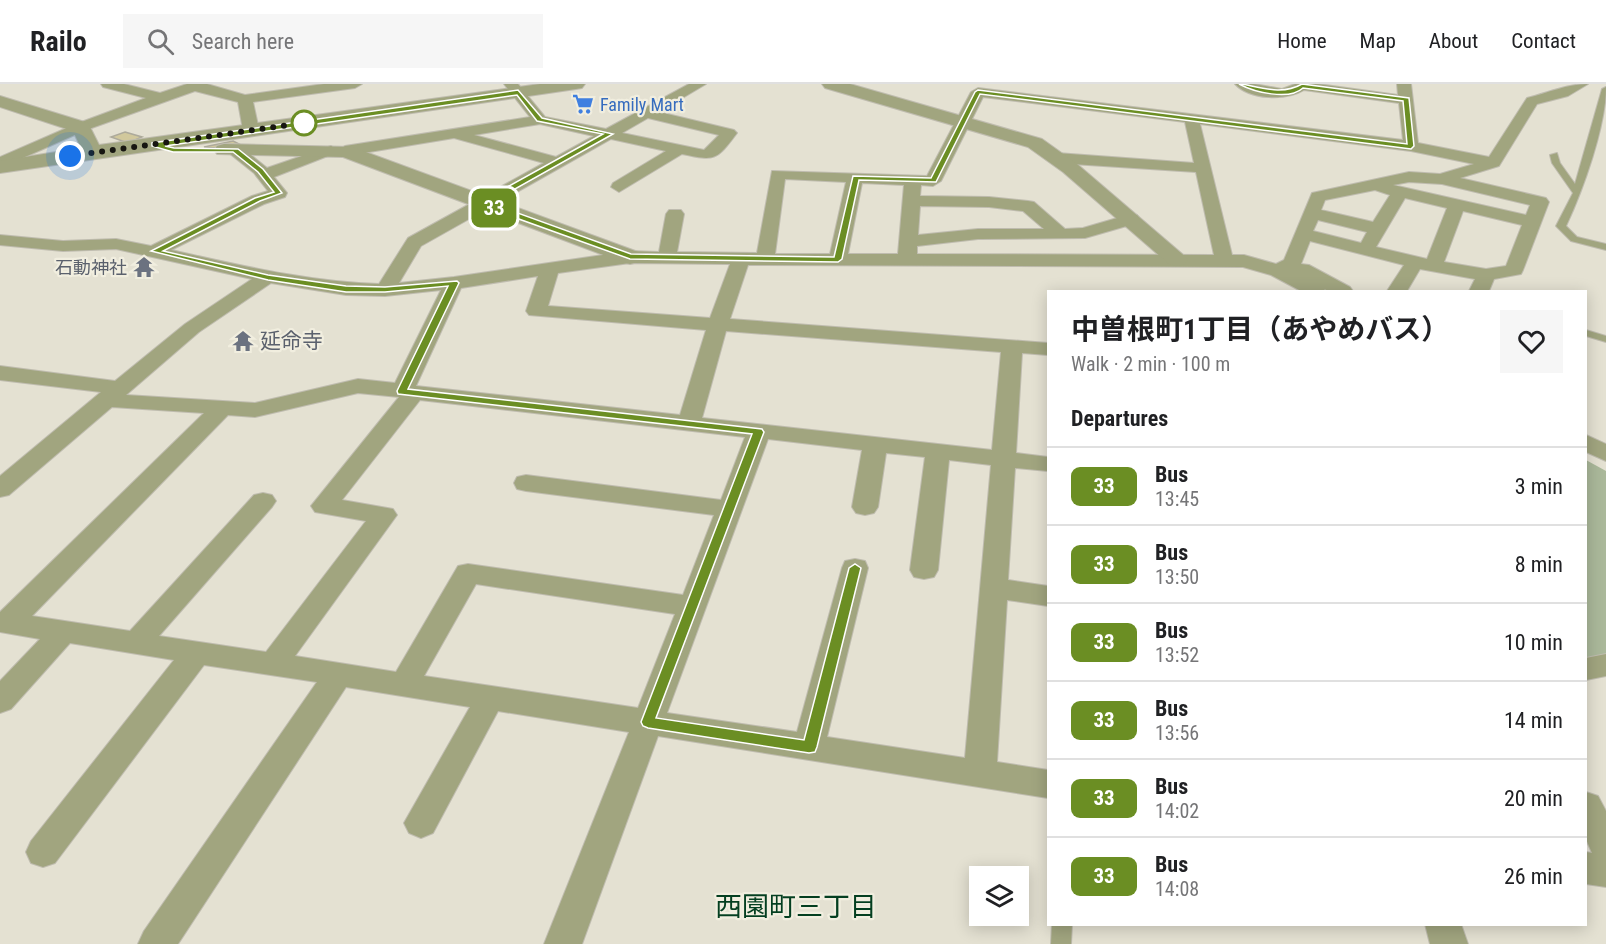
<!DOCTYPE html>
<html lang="en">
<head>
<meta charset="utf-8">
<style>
	body { margin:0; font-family:"Roboto Condensed","Noto Sans JP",sans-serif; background:#f6f6f6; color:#202124; height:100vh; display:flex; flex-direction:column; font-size:22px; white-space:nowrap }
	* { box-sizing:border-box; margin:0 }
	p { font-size:20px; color:#757577 }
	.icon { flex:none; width:33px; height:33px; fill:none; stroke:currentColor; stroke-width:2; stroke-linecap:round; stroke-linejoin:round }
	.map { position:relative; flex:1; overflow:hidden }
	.drawer { position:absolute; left:1047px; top:206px; width:540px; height:636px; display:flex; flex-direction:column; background:#fff; border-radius:0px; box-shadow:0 3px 15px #0003 }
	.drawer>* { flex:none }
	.badge { padding:0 12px; border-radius:9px; font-size:21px; line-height:39px }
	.controls { position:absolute; left:969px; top:782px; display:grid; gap:12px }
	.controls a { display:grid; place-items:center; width:60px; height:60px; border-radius:0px; background:#fff; box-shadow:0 3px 15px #0003; font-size:30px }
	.you { position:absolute; width:30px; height:30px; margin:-15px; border:4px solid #fff; border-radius:50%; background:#1a73e8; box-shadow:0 0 0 9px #1a73e833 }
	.map>.badge { position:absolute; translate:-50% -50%; box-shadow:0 0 0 3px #fff }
	h2 { padding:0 24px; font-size:22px; line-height:54px }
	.round { display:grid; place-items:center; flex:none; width:63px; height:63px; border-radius:0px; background:#f6f6f6 }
	.headline { display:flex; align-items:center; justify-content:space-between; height:102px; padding:0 24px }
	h1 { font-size:28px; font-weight:700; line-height:45px }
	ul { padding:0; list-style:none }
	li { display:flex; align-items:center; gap:18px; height:78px; padding:0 24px; border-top:2px solid #e0e0e0 }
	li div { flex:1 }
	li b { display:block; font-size:22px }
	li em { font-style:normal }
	li .badge { min-width:66px; font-weight:700; text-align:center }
	header { display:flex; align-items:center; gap:36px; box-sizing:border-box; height:84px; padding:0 30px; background:#fff; border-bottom:2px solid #e0e0e0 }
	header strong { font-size:28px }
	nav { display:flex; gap:33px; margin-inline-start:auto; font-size:21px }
	.search { width:420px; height:54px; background:#f6f6f6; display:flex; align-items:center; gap:15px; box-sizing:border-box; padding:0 21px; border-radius:0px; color:#757577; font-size:22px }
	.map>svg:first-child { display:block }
	.green { fill:#aab89a }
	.building { fill:#d1c89c; stroke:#adaa9b; stroke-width:1.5 }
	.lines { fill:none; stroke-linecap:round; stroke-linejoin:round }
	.service-casing { stroke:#bfbcaf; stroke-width:2 }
	.minor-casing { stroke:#bfbcaf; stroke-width:2 }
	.tertiary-casing { stroke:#bfbcaf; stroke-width:2 }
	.service { fill:#a1a57f; fill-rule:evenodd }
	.minor { fill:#a1a57f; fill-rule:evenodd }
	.tertiary { fill:#a1a57f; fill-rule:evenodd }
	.line { fill:#6b8e23; stroke:#fff; stroke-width:1.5 }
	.walk { stroke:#171611; stroke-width:6; stroke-dasharray:0 10.8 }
	.stop-dot { fill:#fff; stroke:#6b8e23; stroke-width:3 }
	.labels { text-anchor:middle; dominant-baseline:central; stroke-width:4.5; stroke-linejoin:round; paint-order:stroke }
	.far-shop-label { font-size:18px; fill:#366cbe; stroke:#f1eedf; text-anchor:start }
	.far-worship-label { font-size:18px; fill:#5b616d; stroke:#f1eedf; text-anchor:end }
	.worship-label { font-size:21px; fill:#5b616d; stroke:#f1eedf; text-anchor:start }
	.near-neighbourhood-label { font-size:27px; fill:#043f20; stroke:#f1eedf }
</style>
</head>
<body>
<header>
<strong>Railo</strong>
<div class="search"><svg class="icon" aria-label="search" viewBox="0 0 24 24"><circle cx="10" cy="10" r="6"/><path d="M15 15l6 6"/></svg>Search here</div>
<nav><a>Home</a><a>Map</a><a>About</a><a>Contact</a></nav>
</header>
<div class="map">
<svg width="1606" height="860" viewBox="0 0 1606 860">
	<rect width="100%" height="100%" fill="#e4e1d2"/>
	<!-- green -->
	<polygon class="green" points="1586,376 1606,387 1606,571 1586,575"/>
	<!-- building -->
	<g class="building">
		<polygon points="125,48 142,53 128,59 111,53"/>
		<polygon points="233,57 241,61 227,64 204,63"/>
	</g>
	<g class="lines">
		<defs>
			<g id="service">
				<path d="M1606 3C1606 42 1583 106 1566 142L1577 153 1606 160V166L1571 157 1556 142 1573 109 1552 79 1550 71 1557 69 1560 79 1575 100 1602 5Z"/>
				<polygon points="1586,246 1606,252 1606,258 1586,252"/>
				<polygon points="1052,840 1072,840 1071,860 1051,860"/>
			</g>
			<g id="minor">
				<polygon points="101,0 124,0 160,9 187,0 207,0 245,11 324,0 362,0 355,4 253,18 259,46 251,51 243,46 238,18 195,7 86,46 0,84 0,73 76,40 146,14 103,3"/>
				<path d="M504 0H518L545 33 606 45 689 0H706L659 28 734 46 737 49C716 77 715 77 682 70L619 108 611 103 613 99 666 67 611 55 421 162 399 199 454 193 630 167 659 168 666 130 669 126H681L684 130 677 168 757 169 772 87 927 92 971 8 978 4 1403 56 1399 19 1304 6C1286 17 1250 16 1235 0H1254L1282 5 1295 0H1318L1398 11 1397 0H1411L1418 59 1489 73 1527 14C1548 9 1567 0 1588 0L1568 12 1537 20 1499 82 1460 94 1546 114 1549 118 1523 186 1521 190 1494 195 1489 207H1469L1475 195 1420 185 1407 207H1387L1404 181 1310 157 1301 180 1309 181 1350 203 1353 207H1329L1324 205 1326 207H1301L1271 191 1243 183 748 181 730 235 1048 259V271L1022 269 1016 369 1048 373V387L1015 384 1008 496 1048 502V522L1007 516 997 678 1048 686V714L658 652 582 860H544L629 648 498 627 433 749 421 754 409 749 404 739 470 623 346 603 178 860H138L144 847 317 598 204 581 55 779 43 783 31 779 26 768 31 757 174 576 70 559 11 625 0 629V597L40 555 0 548V528L204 329 112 323 9 411 0 413V392L101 308 0 296V282L115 297 185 240 252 195 116 165 63 167 0 161V151L63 157 116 155 151 162 252 112 268 107 254 89 229 69 227 66 229 63H241L267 84 331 62 338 66 345 62 530 33ZM983 13 1185 38 1194 79 1057 69 1049 74 1057 79 1196 88 1214 171 917 170V162L978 155 1085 154 1137 139 1140 135 1137 131 1131 130 1083 144 1065 145 1034 118 1028 117 989 113 920 112 921 101 933 102 941 97ZM648 34 719 51 704 66 622 49ZM540 40 594 52 556 73 474 51ZM1200 40 1411 67 1474 80 1440 90 1409 88 1312 109 1284 176 1276 180 1244 171H1232ZM454 54 544 79 408 154 379 200C308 198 239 181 171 166L264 120 285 113 287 109 274 93 338 68 345 72ZM785 95 846 98 830 170H775ZM1409 98 1442 100 1530 121 1526 131 1393 101ZM862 99 904 101 898 170H848ZM1375 106 1390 111 1373 138 1321 126 1325 116ZM1405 114 1447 124 1427 175 1376 163ZM920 122 989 123 1023 127 1044 145H978L918 151ZM1463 127 1522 141 1506 182 1486 185 1444 178ZM1318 136 1367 148 1361 159 1313 147ZM630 179 730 180 710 234 548 222 558 189ZM538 192 526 227 529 231 706 246 680 331 416 302 461 204ZM271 199 346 211 385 212 441 206 395 299 358 295 255 319 126 311 199 248ZM726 247 1001 268 992 366 702 334ZM358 309 399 313 311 422 315 428 366 437 266 568 159 552 272 423 276 417 272 411 263 409 254 411 130 547 32 532 228 331 255 333ZM420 316 745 353 721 416 526 391 517 393 514 399 517 405 526 407 714 431 683 511 468 480 458 482 396 588 295 572 397 431 393 425 342 416ZM768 355 862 366 852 423 856 429 865 431 874 429 878 423 886 369 925 373 910 486 914 493 924 495 934 493 938 486 949 376 991 381 965 674 827 653 868 484 865 477 855 475 845 477 842 484 797 648 667 629ZM476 500 675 530 638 624 424 592Z"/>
				<polygon points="1586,351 1606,360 1606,377 1586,368"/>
				<polygon points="1606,570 1606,592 1586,596 1586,574"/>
				<polygon points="1586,708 1598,712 1606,727 1606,803 1586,800 1586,768 1592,769 1586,755"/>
				<polygon points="1425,840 1461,840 1468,860 1430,860"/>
			</g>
			<g id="tertiary">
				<polygon points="540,0 585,0 582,4 576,5 0,89 0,77 81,64 73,47 0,23 0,12 88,39 99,61"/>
				<polygon points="822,0 850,0 1042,55 1077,80 1188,175 1185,180 1177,182 1169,180 1063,88 1028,63 825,4"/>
				<polygon points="224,60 352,63 638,168 641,173 638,178 630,180 622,178 343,73 217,70 214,66 217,62"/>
			</g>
		</defs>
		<!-- service casing -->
		<use href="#service" class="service-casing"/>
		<!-- minor casing -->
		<use href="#minor" class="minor-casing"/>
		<!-- tertiary casing -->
		<use href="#tertiary" class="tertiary-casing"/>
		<!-- service -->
		<use href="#service" class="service"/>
		<!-- minor -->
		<use href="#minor" class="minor"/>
		<!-- tertiary -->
		<use href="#tertiary" class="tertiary"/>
	</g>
	<!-- line -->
	<path class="line" d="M1239 0H1242C1263 4 1283 11 1302 0L1409 14 1414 62 1411 65 980 10 936 98 859 96 842 175 838 178 630 175 480 121V118L603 50 537 37 517 11 165 62 174 64 238 65 263 85 282 109 260 117 163 167 268 191 346 202 385 203 457 197 459 199 408 305 762 345 764 348 656 634 804 656 849 484 855 480 861 484 817 663 815 668 809 669 648 644 643 642 641 638 752 350 398 310 397 307 448 202 385 208H346L268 196 151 167 255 114 274 108 258 88 233 68H173L152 62V59L518 6 542 34 613 50 490 119 631 170 834 173 853 92 931 94 975 8 978 6 1407 60 1403 17 1303 4C1289 17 1254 8 1239 0Z"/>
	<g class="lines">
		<!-- walk -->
		<polyline class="walk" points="70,72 304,39"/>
	</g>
	<!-- icons -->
	<defs>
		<symbol id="supermarket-bare" viewBox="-9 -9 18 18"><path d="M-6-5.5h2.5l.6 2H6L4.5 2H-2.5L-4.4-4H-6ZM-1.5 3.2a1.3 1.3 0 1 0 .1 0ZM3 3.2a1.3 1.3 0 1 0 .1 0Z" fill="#3f7fe0" stroke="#f1eedf" stroke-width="2.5" paint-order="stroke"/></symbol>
		<symbol id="temple-bare" viewBox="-9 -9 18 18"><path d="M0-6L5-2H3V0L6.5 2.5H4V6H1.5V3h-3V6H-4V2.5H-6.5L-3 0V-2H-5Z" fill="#6b7280" stroke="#f1eedf" stroke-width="2.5" paint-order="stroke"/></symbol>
	</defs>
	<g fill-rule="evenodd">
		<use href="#supermarket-bare" x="568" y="5" width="30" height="30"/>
		<use href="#temple-bare" x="129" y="168" width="30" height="30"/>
		<use href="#temple-bare" x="228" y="242" width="30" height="30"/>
	</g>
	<!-- markers -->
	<circle class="stop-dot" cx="304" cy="39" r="12"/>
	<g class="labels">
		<!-- far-shop labels -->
		<g class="far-shop-label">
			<text x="600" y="20">Family Mart</text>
		</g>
		<!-- far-worship labels -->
		<g class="far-worship-label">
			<text x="127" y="183">石動神社</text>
		</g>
		<!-- worship labels -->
		<g class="worship-label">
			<text x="260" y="257">延命寺</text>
		</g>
		<!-- near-neighbourhood labels -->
		<g class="near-neighbourhood-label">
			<text x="796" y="823">西園町三丁目</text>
		</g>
	</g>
</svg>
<div class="controls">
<a><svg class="icon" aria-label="layers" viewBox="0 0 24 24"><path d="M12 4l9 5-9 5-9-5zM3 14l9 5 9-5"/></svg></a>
</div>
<div class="you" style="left:70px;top:72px"></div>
<b class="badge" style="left:494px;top:124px;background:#6b8e23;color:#fff">33</b>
<section class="drawer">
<div class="headline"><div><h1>中曽根町1丁目（あやめバス）</h1><p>Walk · 2 min · 100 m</p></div><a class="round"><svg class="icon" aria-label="heart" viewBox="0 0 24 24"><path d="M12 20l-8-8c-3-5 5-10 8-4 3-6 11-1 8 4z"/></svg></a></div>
<h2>Departures</h2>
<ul>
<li><span class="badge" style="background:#6b8e23;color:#fff">33</span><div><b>Bus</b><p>13:45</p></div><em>3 min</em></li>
<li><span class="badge" style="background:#6b8e23;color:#fff">33</span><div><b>Bus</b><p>13:50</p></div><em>8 min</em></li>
<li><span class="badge" style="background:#6b8e23;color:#fff">33</span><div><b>Bus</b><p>13:52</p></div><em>10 min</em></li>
<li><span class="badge" style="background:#6b8e23;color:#fff">33</span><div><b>Bus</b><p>13:56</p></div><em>14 min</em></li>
<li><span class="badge" style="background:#6b8e23;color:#fff">33</span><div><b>Bus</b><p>14:02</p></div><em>20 min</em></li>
<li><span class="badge" style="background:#6b8e23;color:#fff">33</span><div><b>Bus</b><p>14:08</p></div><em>26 min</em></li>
</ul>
</section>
</div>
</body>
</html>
